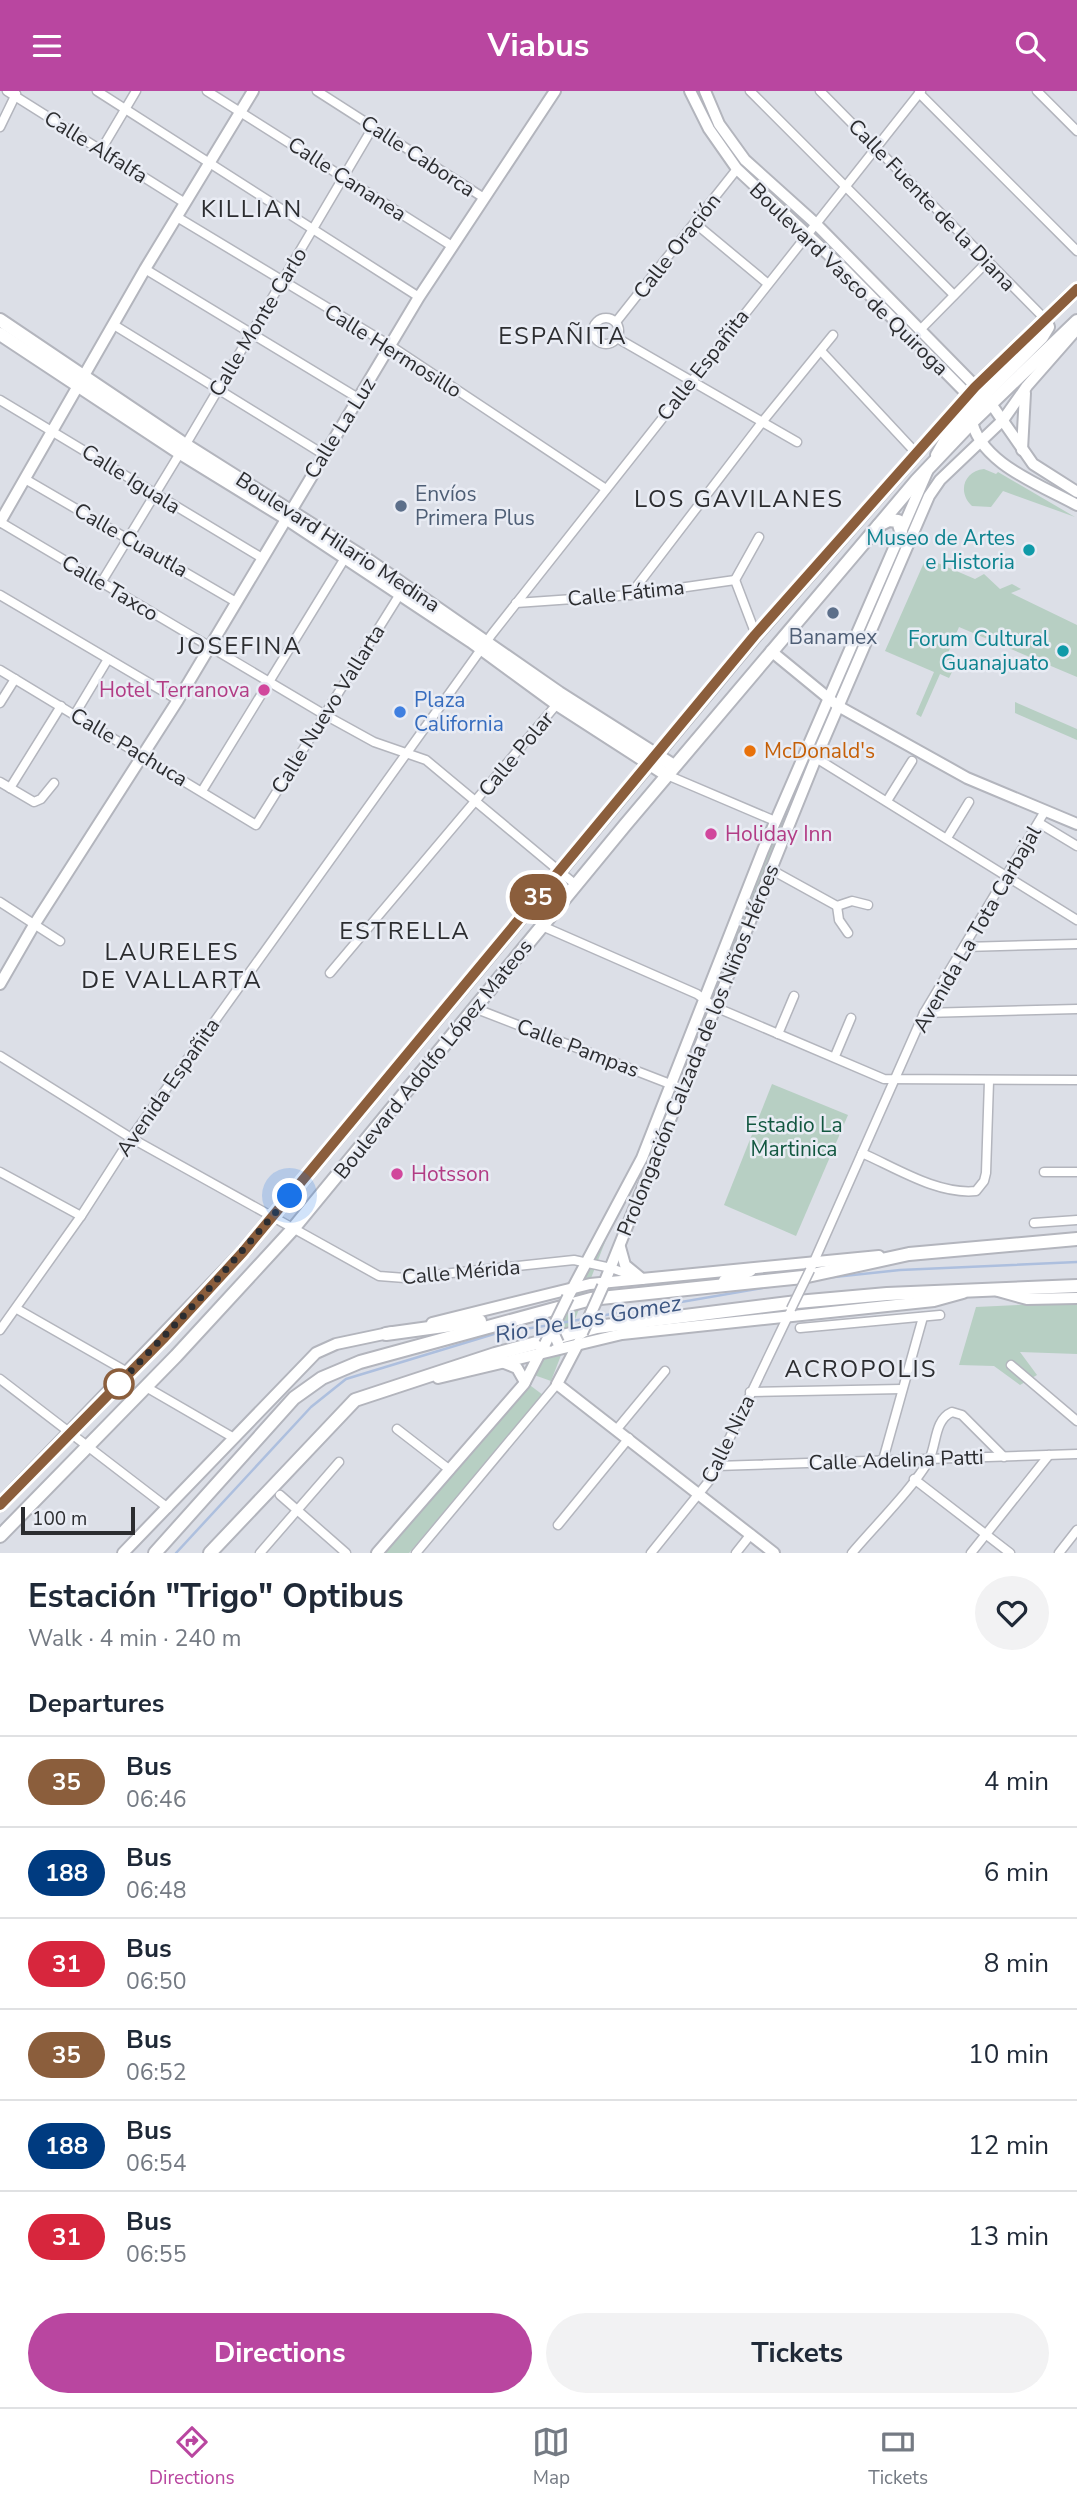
<!DOCTYPE html>
<html lang="en">
<head>
<meta charset="utf-8">
<style>
	body { margin:0; font-family:"Nunito Sans",sans-serif; background:#f2f2f3; color:#1f2937; height:100vh; display:flex; flex-direction:column; font-size:26px; white-space:nowrap }
	* { box-sizing:border-box; margin:0 }
	p { font-size:23px; color:#747a83 }
	.icon { flex:none; width:38px; height:38px; fill:none; stroke:currentColor; stroke-width:2; stroke-linecap:round; stroke-linejoin:round }
	.map { position:relative; height:1462px; overflow:hidden }
	.drawer { display:flex; flex-direction:column; background:#fff; flex:1 }
	.drawer>* { flex:none }
	.badge { padding:0 14px; border-radius:23px; font-size:24px; line-height:46px }
	.scale { position:absolute; left:21px; bottom:18px; width:114px; box-sizing:border-box; padding-left:7px; border:4px solid #2c2d30; border-top:0; font-size:19px; line-height:24px; white-space:nowrap; color:#2c2d30; -webkit-text-stroke:5px #e9ecf4; paint-order:stroke }
	.you { position:absolute; width:35px; height:35px; margin:-18px; border:5px solid #fff; border-radius:50%; background:#1a73e8; box-shadow:0 0 0 10px #1a73e833 }
	.map>.badge { position:absolute; translate:-50% -50%; box-shadow:0 0 0 4px #fff }
	h2 { padding:0 28px; font-size:26px; line-height:63px }
	.round { display:grid; place-items:center; flex:none; width:74px; height:74px; border-radius:37px; background:#f2f2f3 }
	.summary { display:flex; align-items:center; justify-content:space-between; height:119px; padding:0 28px }
	h1 { font-size:33px; font-weight:700; line-height:52px }
	.button { display:flex; gap:14px; margin-top:auto; padding:14px 28px }
	.button a { flex:1; height:80px; border-radius:42px; background:#b946a0; color:#fff; font-size:28px; font-weight:700; line-height:80px; text-align:center }
	.button a+a { background:#f2f2f3; color:#1f2937 }
	ul { padding:0; list-style:none }
	li { display:flex; align-items:center; gap:21px; height:91px; padding:0 28px; border-top:2px solid #e0e1e3 }
	li div { flex:1 }
	li b { display:block; font-size:26px }
	li em { font-style:normal }
	li .badge { min-width:77px; font-weight:700; text-align:center }
	header { display:flex; justify-content:space-between; align-items:center; height:91px; padding:0 28px; background:#b946a0; color:#fff; font-size:32px; font-weight:700 }
	.menu { display:flex; justify-content:space-around; align-items:center; height:98px; border-top:2px solid #e0e1e3; background:#fff; font-size:19px; color:#747a83 }
	.menu a { display:grid; justify-items:center; gap:4px }
	.menu .active { color:#b946a0 }
	.map>svg:first-child { display:block }
	.green { fill:#b7cfc3 }
	.lines { fill:none; stroke-linecap:round; stroke-linejoin:round }
	.stream { stroke:#adbfde; stroke-width:2.5 }
	.minor-casing { stroke:#b3b5bd; stroke-width:11 }
	.tertiary-casing { stroke:#b3b5bd; stroke-width:14 }
	.secondary-casing { stroke:#b3b5bd; stroke-width:16 }
	.primary-casing { stroke:#b3b5bd; stroke-width:16 }
	.minor { stroke:#fff; stroke-width:8 }
	.tertiary { stroke:#fff; stroke-width:10 }
	.secondary { stroke:#fff; stroke-width:12 }
	.primary { stroke:#fff; stroke-width:12 }
	.minor-bridge-casing { stroke:#b3b5bd; stroke-width:11; stroke-linecap:butt }
	.tertiary-bridge-casing { stroke:#b3b5bd; stroke-width:14; stroke-linecap:butt }
	.minor-bridge { stroke:#fff; stroke-width:8 }
	.tertiary-bridge { stroke:#fff; stroke-width:10 }
	.line-casing { stroke:#fff; stroke-width:16 }
	.line { stroke:#8b5e3c; stroke-width:10 }
	.walk { stroke:#2c2d30; stroke-width:7; stroke-dasharray:0 12.6 }
	.service-dot { fill:#5c6f8a; stroke:#e9ecf4; stroke-width:2.5 }
	.culture-dot { fill:#0f9aa8; stroke:#e9ecf4; stroke-width:2.5 }
	.hotel-dot { fill:#d1479c; stroke:#e9ecf4; stroke-width:2.5 }
	.shop-dot { fill:#3f7fe0; stroke:#e9ecf4; stroke-width:2.5 }
	.food-dot { fill:#e8710a; stroke:#e9ecf4; stroke-width:2.5 }
	.stop-dot { fill:#fff; stroke:#8b5e3c; stroke-width:3.5 }
	.labels { text-anchor:middle; dominant-baseline:central; stroke-width:5; stroke-linejoin:round; paint-order:stroke }
	.street-label { font-size:21px; fill:#2c2d30; stroke:#e9ecf4 }
	.service-label { font-size:21px; fill:#4e5e75; stroke:#e9ecf4; text-anchor:start }
	.culture-label { font-size:21px; fill:#0d838f; stroke:#e9ecf4; text-anchor:end }
	.hotel-label { font-size:21px; fill:#b23c85; stroke:#e9ecf4; text-anchor:start }
	.shop-label { font-size:21px; fill:#366cbe; stroke:#e9ecf4; text-anchor:start }
	.food-label { font-size:21px; fill:#c56008; stroke:#e9ecf4; text-anchor:start }
	.park-label { font-size:21px; fill:#125740; stroke:#e9ecf4 }
	.water-label { font-size:23px; font-style:italic; fill:#3c5681; stroke:#e9ecf4 }
	.quarter-label { font-size:24px; letter-spacing:2px; fill:#2c2d30; stroke:#e9ecf4 }
</style>
</head>
<body>
<header><svg class="icon" aria-label="menu" viewBox="0 0 24 24"><path d="M4 6h16M4 12h16M4 18h16"/></svg>Viabus<svg class="icon" aria-label="search" viewBox="0 0 24 24"><circle cx="10" cy="10" r="6"/><path d="M15 15l6 6"/></svg></header>
<div class="map">
<svg width="1077" height="1462" viewBox="0 0 1077 1462">
	<rect width="100%" height="100%" fill="#dcdfe7"/>
	<!-- green -->
	<g class="green">
		<path d="M984 378 996 383 998 381 1075 426 1003 400 991 416 972 415C957 401 964 380 984 378Z"/>
		<polygon points="897,461 626,1130 623,1129 655,1049 607,1146 551,1290 534,1284 633,1076 742,811"/>
		<polygon points="926,467 975,488 984,483 1000,498 1012,493 1021,498 1011,502 1077,534 1077,586 959,536 948,562 966,571 963,578 955,575 949,587 940,583 921,626 916,623 934,581 885,560"/>
		<polygon points="1015,611 1077,638 1077,649 1015,622"/>
		<polygon points="772,993 848,1024 796,1145 724,1114"/>
		<polygon points="1077,1211 1077,1263 1020,1261 1037,1284 1020,1294 994,1275 959,1274 976,1216"/>
		<polygon points="527,1292 543,1304 409,1462 381,1462"/>
	</g>
	<g class="lines">
		<!-- stream -->
		<g class="stream">
			<polyline points="825,1187 900,1179 1077,1171"/>
			<polyline points="594,1226 774,1195"/>
			<polyline points="560,1232 584,1228"/>
			<polyline points="176,1462 311,1316 346,1288 494,1243 550,1234"/>
		</g>
		<defs>
			<g id="minor">
				<polyline points="7,0 185,112"/>
				<polyline points="97,0 419,206"/>
				<polyline points="207,0 452,155"/>
				<polyline points="317,0 484,107"/>
				<polyline points="750,0 954,204"/>
				<polyline points="820,0 1045,228"/>
				<polyline points="1037,0 1077,40"/>
				<polyline points="919,2 1077,160"/>
				<polyline points="0,36 16,3"/>
				<polyline points="101,59 136,0"/>
				<polyline points="177,126 391,255 606,398"/>
				<polyline points="696,133 767,192"/>
				<polyline points="145,178 358,307"/>
				<circle cx="606" cy="240" r="13"/>
				<polyline points="616,231 737,78"/>
				<polyline points="114,234 323,363"/>
				<polyline points="920,239 987,171"/>
				<polyline points="617,247 797,351"/>
				<polyline points="821,260 917,363"/>
				<polyline points="0,309 262,467"/>
				<polyline points="186,353 373,36"/>
				<polyline points="25,388 236,511"/>
				<polyline points="0,431 325,624 374,651 426,669 576,794"/>
				<polyline points="735,489 756,544"/>
				<polyline points="735,489 759,446"/>
				<polyline points="101,492 180,362"/>
				<polyline points="0,504 178,609"/>
				<polyline points="630,504 763,330 833,244"/>
				<polyline points="516,512 630,504 735,489"/>
				<polyline points="0,579 256,734 400,503"/>
				<polyline points="0,612 15,588"/>
				<polyline points="75,623 108,568"/>
				<polyline points="816,667 1077,829"/>
				<polyline points="667,684 775,730"/>
				<polyline points="0,691 34,711 41,708 54,692"/>
				<polyline points="10,697 61,615"/>
				<polyline points="202,700 345,467"/>
				<polyline points="887,710 912,670"/>
				<polyline points="1039,732 1077,755"/>
				<polyline points="947,747 969,711"/>
				<polyline points="770,778 837,815"/>
				<polyline points="0,811 60,850"/>
				<polyline points="837,815 852,810 868,814"/>
				<polyline points="837,815 839,829 848,842"/>
				<polyline points="542,835 697,903 715,916 884,988 1077,989"/>
				<polyline points="964,856 1077,853"/>
				<polyline points="330,882 557,613"/>
				<polyline points="474,917 683,998"/>
				<polyline points="924,922 1077,918"/>
				<polyline points="778,943 794,905"/>
				<polyline points="0,965 131,1047 379,1185 405,1187 574,1169 611,1177 636,1186"/>
				<polyline points="835,965 851,927"/>
				<path d="M862 1062C896 1077 938 1104 976 1100L984 1090 986 1082 989 990"/>
				<polyline points="0,1081 81,1125"/>
				<polyline points="1044,1081 1077,1081"/>
				<polyline points="1034,1132 1077,1129"/>
				<polyline points="812,1175 924,922 1045,720"/>
				<polyline points="17,1218 129,1282"/>
				<polyline points="800,1237 940,1224"/>
				<polyline points="0,1239 81,1125 131,1047 492,543 921,0"/>
				<polyline points="1011,1274 1077,1330"/>
				<polyline points="0,1288 168,1417"/>
				<polyline points="146,1296 234,1347"/>
				<polyline points="750,1301 902,1298"/>
				<polyline points="397,1338 450,1379"/>
				<polyline points="617,1338 665,1280"/>
				<polyline points="883,1369 923,1226"/>
				<polyline points="716,1375 1077,1363"/>
				<polyline points="914,1388 1010,1462"/>
				<polyline points="280,1404 346,1462"/>
				<polyline points="558,1434 629,1347"/>
				<polyline points="260,1462 339,1371"/>
				<polyline points="416,1462 557,1293"/>
				<polyline points="651,1462 709,1390 789,1223"/>
				<polyline points="736,1462 751,1443"/>
				<path d="M852 1462C873 1437 914 1396 929 1369 937 1353 934 1329 952 1321L962 1324 1004 1366"/>
				<polyline points="971,1462 1049,1364"/>
				<polyline points="1059,1462 1077,1439"/>
			</g>
			<g id="tertiary">
				<polyline points="690,0 709,38 737,78 845,179 968,304 970,310"/>
				<polyline points="705,0 719,33 745,69 815,132 987,307 1033,373 1077,401"/>
				<path d="M971 326C978 372 1041 394 1077 414"/>
				<polyline points="1022,359 1025,302"/>
				<polyline points="936,364 958,326"/>
				<polyline points="0,431 145,178 253,0"/>
				<polyline points="771,560 838,615 967,687 1077,733"/>
				<polyline points="0,893 34,834 178,609 419,206 555,0"/>
				<polyline points="620,1156 625,1174 642,1188"/>
				<polyline points="603,1195 816,667 929,405 940,389 1003,329 1027,295 1077,238"/>
				<polyline points="998,1200 1027,1208 1077,1207"/>
				<polyline points="568,1206 642,1067 763,759 927,381"/>
				<polyline points="432,1232 590,1193 879,1165"/>
				<polyline points="579,1251 557,1293 774,1462"/>
				<polyline points="502,1271 517,1277 525,1291"/>
				<polyline points="438,1287 622,1243 934,1210 963,1202"/>
				<polyline points="123,1462 316,1262 336,1253 393,1241"/>
				<polyline points="377,1462 524,1293 542,1258"/>
			</g>
			<g id="secondary">
				<polyline points="0,229 181,351 369,470 559,602 674,675"/>
				<polyline points="0,243 177,360 286,427 471,550 557,613 667,684"/>
			</g>
			<g id="primary">
				<polyline points="954,334 1042,246 1048,236 1045,228"/>
				<polyline points="879,434 889,429 898,430 901,440"/>
				<polyline points="725,1190 750,1179"/>
				<polyline points="386,1243 480,1230"/>
				<polyline points="0,1414 243,1161 756,544 975,296 1077,198"/>
				<polyline points="0,1445 176,1265 292,1139 626,733 917,389 972,331 1077,230"/>
				<polyline points="155,1462 294,1307 322,1287 360,1271 591,1208 803,1186 909,1163 1077,1148"/>
				<polyline points="210,1462 355,1309 495,1263 597,1236 797,1211 887,1203 1077,1195"/>
			</g>
		</defs>
		<!-- minor casing -->
		<use href="#minor" class="minor-casing"/>
		<!-- tertiary casing -->
		<use href="#tertiary" class="tertiary-casing"/>
		<!-- secondary casing -->
		<use href="#secondary" class="secondary-casing"/>
		<!-- primary casing -->
		<use href="#primary" class="primary-casing"/>
		<!-- minor -->
		<use href="#minor" class="minor"/>
		<!-- tertiary -->
		<use href="#tertiary" class="tertiary"/>
		<!-- secondary -->
		<use href="#secondary" class="secondary"/>
		<!-- primary -->
		<use href="#primary" class="primary"/>
		<defs>
			<polyline id="minor-bridge" points="791,1218 810,1179"/>
			<g id="tertiary-bridge">
				<polyline points="552,1239 558,1252"/>
				<polyline points="582,1242 603,1195"/>
				<polyline points="545,1253 568,1206"/>
			</g>
		</defs>
		<!-- minor-bridge casing -->
		<use href="#minor-bridge" class="minor-bridge-casing"/>
		<!-- tertiary-bridge casing -->
		<use href="#tertiary-bridge" class="tertiary-bridge-casing"/>
		<!-- minor-bridge -->
		<use href="#minor-bridge" class="minor-bridge"/>
		<!-- tertiary-bridge -->
		<use href="#tertiary-bridge" class="tertiary-bridge"/>
	</g>
	<g class="lines">
		<defs>
			<polyline id="line" points="0,1414 163,1248 243,1161 755,544 975,296 1077,198"/>
		</defs>
		<!-- line casing -->
		<use href="#line" class="line-casing"/>
		<!-- line -->
		<use href="#line" class="line"/>
		<!-- walk -->
		<polyline class="walk" points="119,1293 112,1300 207,1200 290,1105"/>
	</g>
	<!-- markers -->
	<g class="service-dot">
		<circle cx="401" cy="415" r="7"/>
		<circle cx="833" cy="522" r="7"/>
	</g>
	<g class="culture-dot">
		<circle cx="1029" cy="459" r="7"/>
		<circle cx="1063" cy="560" r="7"/>
	</g>
	<g class="hotel-dot">
		<circle cx="264" cy="599" r="7"/>
		<circle cx="711" cy="743" r="7"/>
		<circle cx="397" cy="1083" r="7"/>
	</g>
	<circle class="shop-dot" cx="400" cy="621" r="7"/>
	<circle class="food-dot" cx="750" cy="660" r="7"/>
	<circle class="stop-dot" cx="119" cy="1293" r="14"/>
	<g class="labels">
		<!-- street labels -->
		<g class="street-label">
			<text transform="translate(96 56) rotate(32)">Calle Alfalfa</text>
			<text transform="translate(418 65) rotate(33)">Calle Caborca</text>
			<text transform="translate(347 88) rotate(33)">Calle Cananea</text>
			<text transform="translate(932 114) rotate(46)">Calle Fuente de la Diana</text>
			<text transform="translate(677 155) rotate(-52)">Calle Oración</text>
			<text transform="translate(849 188) rotate(44)">Boulevard Vasco de Quiroga</text>
			<text transform="translate(258 231) rotate(-59)">Calle Monte Carlo</text>
			<text transform="translate(393 260) rotate(32)">Calle Hermosillo</text>
			<text transform="translate(703 274) rotate(-52)">Calle Españita</text>
			<text transform="translate(340 337) rotate(-58)">Calle La Luz</text>
			<text transform="translate(131 388) rotate(32)">Calle Iguala</text>
			<text transform="translate(131 449) rotate(30)">Calle Cuautla</text>
			<text transform="translate(338 451) rotate(33)">Boulevard Hilario Medina</text>
			<text transform="translate(110 497) rotate(31)">Calle Taxco</text>
			<text transform="translate(626 502) rotate(-6)">Calle Fátima</text>
			<text transform="translate(328 618) rotate(-58)">Calle Nuevo Vallarta</text>
			<text transform="translate(129 656) rotate(31)">Calle Pachuca</text>
			<text transform="translate(516 663) rotate(-50)">Calle Polar</text>
			<text transform="translate(977 838) rotate(-60)">Avenida La Tota Carbajal</text>
			<text transform="translate(578 957) rotate(21)">Calle Pampas</text>
			<text transform="translate(698 959) rotate(-68)">Prolongación Calzada de los Niños Héroes</text>
			<text transform="translate(433 968) rotate(-51)">Boulevard Adolfo López Mateos</text>
			<text transform="translate(168 996) rotate(-55)">Avenida Españita</text>
			<text transform="translate(461 1181) rotate(-5)">Calle Mérida</text>
			<text transform="translate(728 1348) rotate(-64)">Calle Niza</text>
			<text transform="translate(896 1369) rotate(-2)">Calle Adelina Patti</text>
		</g>
		<!-- service labels -->
		<g class="service-label">
			<text x="415" y="403">Envíos<tspan x="415" dy="24">Primera Plus</tspan></text>
			<text x="833" y="546" text-anchor="middle">Banamex</text>
		</g>
		<!-- culture labels -->
		<g class="culture-label">
			<text x="1015" y="447">Museo de Artes<tspan x="1015" dy="24">e Historia</tspan></text>
			<text x="1049" y="548">Forum Cultural<tspan x="1049" dy="24">Guanajuato</tspan></text>
		</g>
		<!-- hotel labels -->
		<g class="hotel-label">
			<text x="250" y="599" text-anchor="end">Hotel Terranova</text>
			<text x="725" y="743">Holiday Inn</text>
			<text x="411" y="1083">Hotsson</text>
		</g>
		<!-- shop labels -->
		<g class="shop-label">
			<text x="414" y="609">Plaza<tspan x="414" dy="24">California</tspan></text>
		</g>
		<!-- food labels -->
		<g class="food-label">
			<text x="764" y="660">McDonald's</text>
		</g>
		<!-- park labels -->
		<g class="park-label">
			<text x="794" y="1034">Estadio La<tspan x="794" dy="24">Martinica</tspan></text>
		</g>
		<!-- water labels -->
		<g class="water-label">
			<text transform="translate(588 1228) rotate(-10)">Rio De Los Gomez</text>
		</g>
		<!-- quarter labels -->
		<g class="quarter-label">
			<text x="252" y="118">KILLIAN</text>
			<text x="563" y="245">ESPAÑITA</text>
			<text x="739" y="408">LOS GAVILANES</text>
			<text x="240" y="555">JOSEFINA</text>
			<text x="405" y="840">ESTRELLA</text>
			<text x="172" y="861">LAURELES<tspan x="172" dy="28">DE VALLARTA</tspan></text>
			<text x="861" y="1278">ACROPOLIS</text>
		</g>
	</g>
</svg>
<div class="scale">100 m</div>
<div class="you" style="left:290px;top:1105px"></div>
<b class="badge" style="left:538px;top:806px;background:#8b5e3c;color:#fff">35</b>
</div>
<section class="drawer">
<div class="summary"><div><h1>Estación &quot;Trigo&quot; Optibus</h1><p>Walk · 4 min · 240 m</p></div><a class="round"><svg class="icon" aria-label="heart" viewBox="0 0 24 24"><path d="M12 20l-8-8c-3-5 5-10 8-4 3-6 11-1 8 4z"/></svg></a></div>
<h2>Departures</h2>
<ul>
<li><span class="badge" style="background:#8b5e3c;color:#fff">35</span><div><b>Bus</b><p>06:46</p></div><em>4 min</em></li>
<li><span class="badge" style="background:#003b80;color:#fff">188</span><div><b>Bus</b><p>06:48</p></div><em>6 min</em></li>
<li><span class="badge" style="background:#d7263d;color:#fff">31</span><div><b>Bus</b><p>06:50</p></div><em>8 min</em></li>
<li><span class="badge" style="background:#8b5e3c;color:#fff">35</span><div><b>Bus</b><p>06:52</p></div><em>10 min</em></li>
<li><span class="badge" style="background:#003b80;color:#fff">188</span><div><b>Bus</b><p>06:54</p></div><em>12 min</em></li>
<li><span class="badge" style="background:#d7263d;color:#fff">31</span><div><b>Bus</b><p>06:55</p></div><em>13 min</em></li>
</ul>
<div class="button"><a>Directions</a><a>Tickets</a></div>
</section>
<nav class="menu">
<a class="active"><svg class="icon" aria-label="directions" viewBox="0 0 24 24"><path d="M12 3l9 9-9 9-9-9zM9 14v-3h6M13 9l2 2-2 2"/></svg>Directions</a>
<a><svg class="icon" aria-label="map" viewBox="0 0 24 24"><path d="M3 6l6-2 6 2 6-2v14l-6 2-6-2-6 2zM9 4v14M15 6v14"/></svg>Map</a>
<a><svg class="icon" aria-label="tickets" viewBox="0 0 24 24"><path d="M3 7h18v10H3zM15 7v10"/></svg>Tickets</a>
</nav>
</body>
</html>
